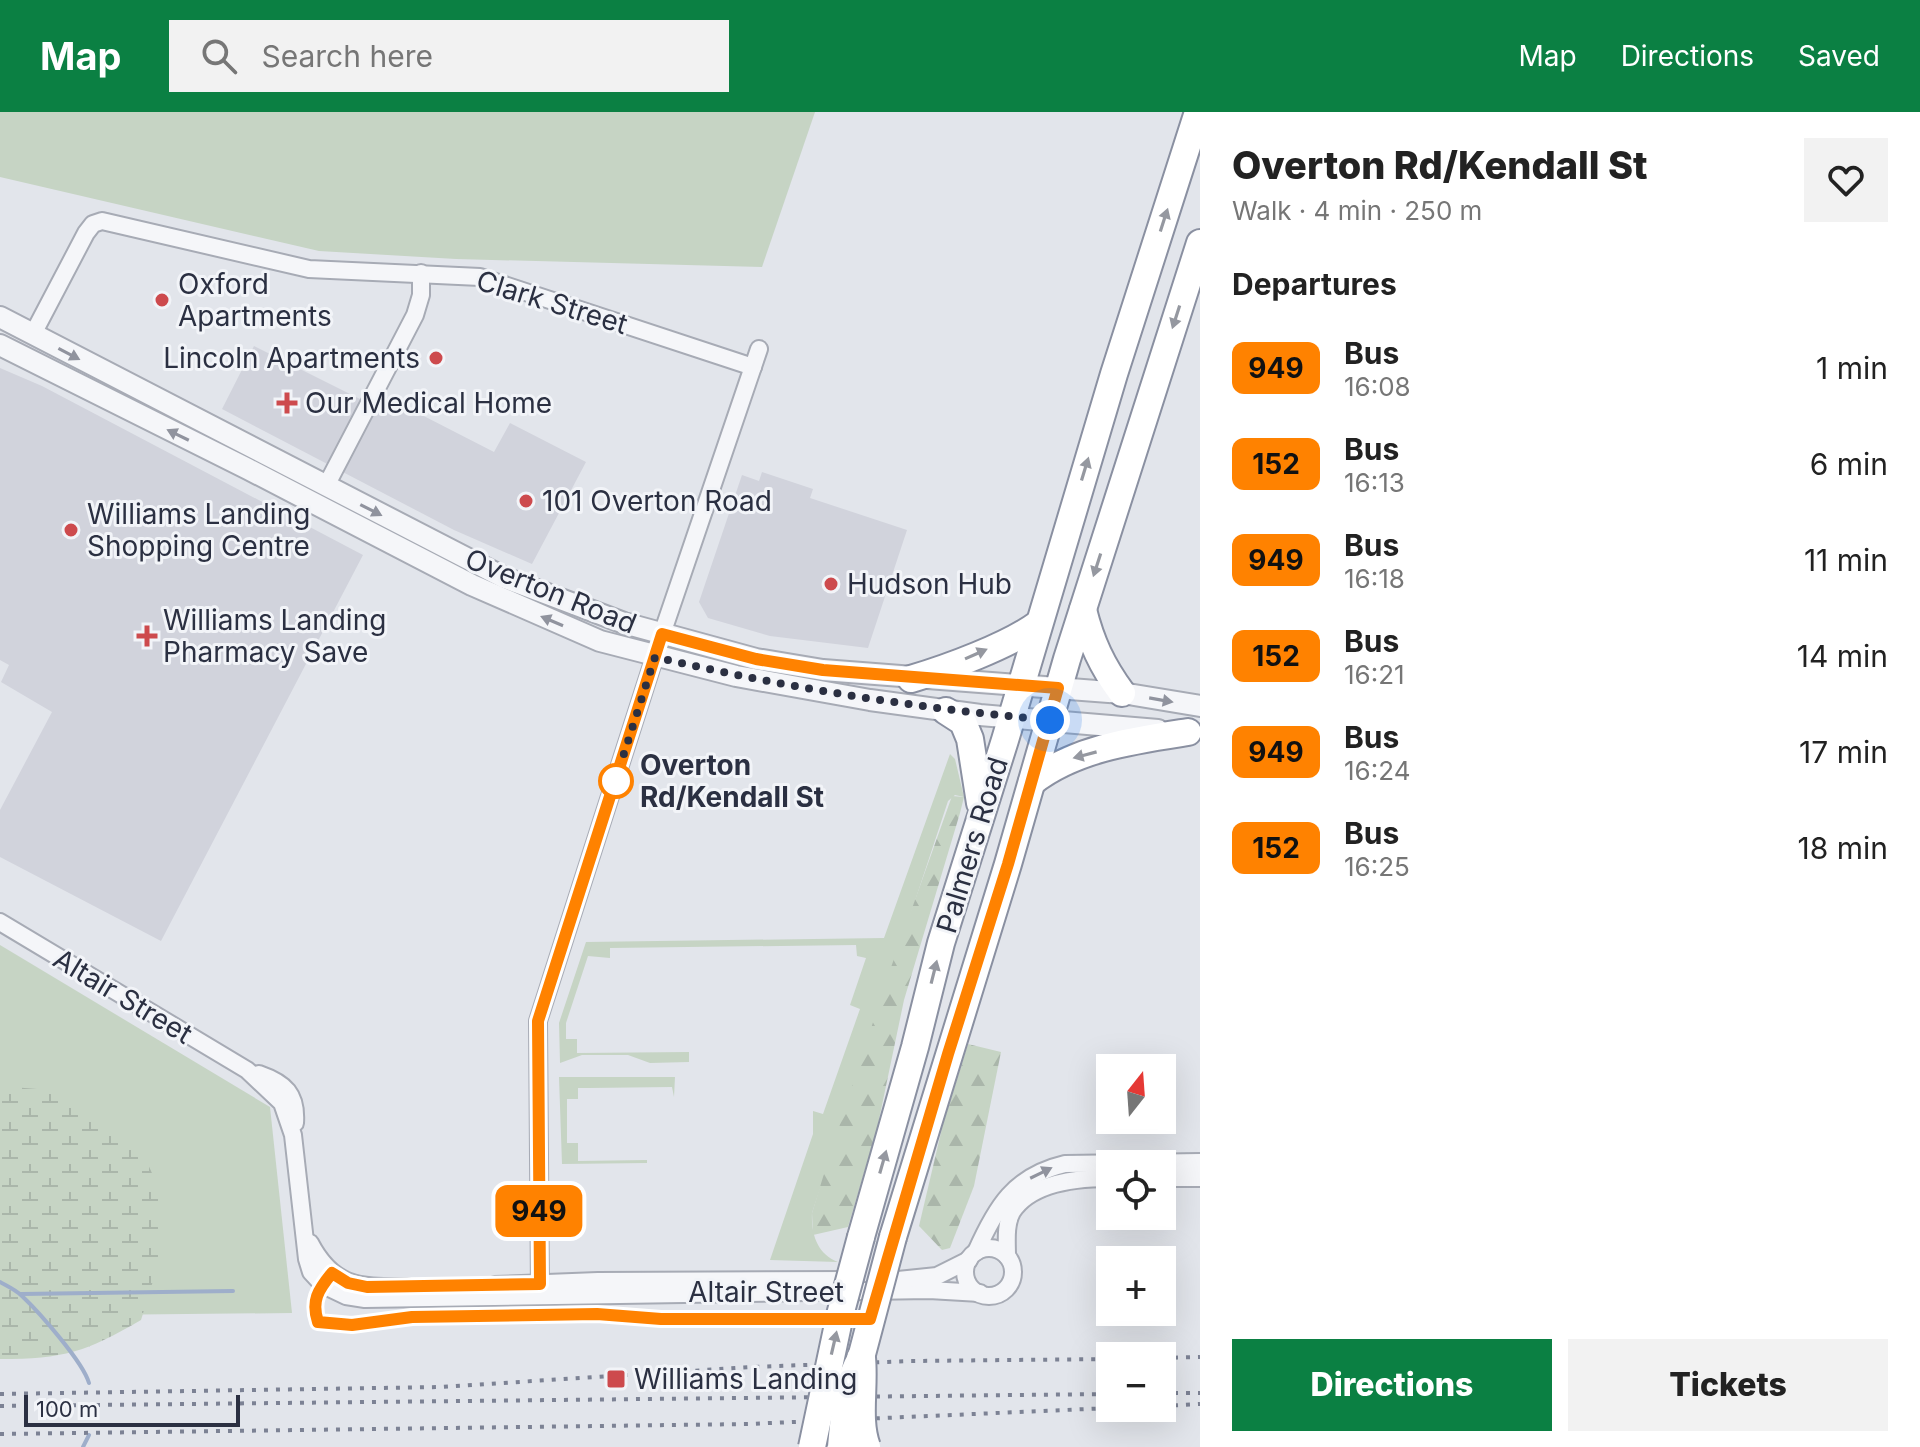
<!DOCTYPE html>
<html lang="en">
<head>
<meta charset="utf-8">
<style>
	body { margin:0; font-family:Inter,sans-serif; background:#f2f2f2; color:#222; height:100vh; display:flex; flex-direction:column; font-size:30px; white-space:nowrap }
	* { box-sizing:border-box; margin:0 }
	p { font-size:26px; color:#767676 }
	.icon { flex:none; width:44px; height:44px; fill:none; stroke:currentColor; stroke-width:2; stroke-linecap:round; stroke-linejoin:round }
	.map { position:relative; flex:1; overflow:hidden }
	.panel { display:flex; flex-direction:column; background:#fff; width:720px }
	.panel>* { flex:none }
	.badge { padding:0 16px; border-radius:12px; font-size:28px; line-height:52px }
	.needle { width:52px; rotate:17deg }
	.controls { position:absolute; left:1096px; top:942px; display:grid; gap:16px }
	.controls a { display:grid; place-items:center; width:80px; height:80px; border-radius:0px; background:#fff; box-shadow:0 8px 32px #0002; font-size:40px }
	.scale { position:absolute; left:24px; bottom:20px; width:216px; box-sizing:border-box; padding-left:8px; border:4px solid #2b3042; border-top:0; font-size:22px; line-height:28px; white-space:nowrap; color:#2b3042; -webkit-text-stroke:6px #f2f4f8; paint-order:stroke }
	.you { position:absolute; width:40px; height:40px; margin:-20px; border:6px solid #fff; border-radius:50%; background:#1a73e8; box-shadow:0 0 0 12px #1a73e833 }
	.map>.badge { position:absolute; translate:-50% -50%; box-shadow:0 0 0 4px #fff }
	h2 { padding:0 32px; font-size:30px; line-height:72px }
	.round { display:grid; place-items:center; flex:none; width:84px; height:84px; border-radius:0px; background:#f2f2f2 }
	.summary { display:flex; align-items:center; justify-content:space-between; height:136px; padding:0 32px }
	h1 { font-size:38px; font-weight:800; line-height:60px }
	.action { display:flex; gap:16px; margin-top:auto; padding:16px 32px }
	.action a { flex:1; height:92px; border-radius:0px; background:#0b8043; color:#fff; font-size:32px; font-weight:800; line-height:92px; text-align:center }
	.action a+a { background:#f2f2f2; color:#222 }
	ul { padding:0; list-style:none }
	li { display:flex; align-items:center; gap:24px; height:96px; padding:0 32px }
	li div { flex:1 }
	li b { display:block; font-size:30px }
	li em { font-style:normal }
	li .badge { min-width:88px; font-weight:700; text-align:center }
	header { display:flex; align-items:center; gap:48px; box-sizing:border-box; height:112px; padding:0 40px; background:#0b8043; color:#fff }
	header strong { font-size:38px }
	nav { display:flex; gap:44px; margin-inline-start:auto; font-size:28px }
	.search { width:560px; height:72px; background:#f2f2f2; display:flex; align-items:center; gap:20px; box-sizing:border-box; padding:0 28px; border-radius:0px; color:#767676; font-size:30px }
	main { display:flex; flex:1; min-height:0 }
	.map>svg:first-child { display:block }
	.built { fill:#d1d3dc }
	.green { fill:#c6d4c4 }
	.forest { fill:url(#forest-firs) }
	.wetland { fill:url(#wetland-marsh) }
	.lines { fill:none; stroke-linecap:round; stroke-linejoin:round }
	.stream { stroke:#9eaeca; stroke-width:4 }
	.minor-casing { stroke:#a7abb5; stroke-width:20 }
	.tertiary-casing { stroke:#a7abb5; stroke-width:24 }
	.trunk-casing { stroke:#8a90a1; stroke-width:30 }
	.minor { stroke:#f5f6f9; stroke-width:16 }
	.tertiary { stroke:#f5f6f9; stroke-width:20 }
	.trunk { stroke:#fff; stroke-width:26 }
	.rail { stroke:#7c8294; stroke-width:4; stroke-dasharray:4 8; stroke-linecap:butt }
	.trunk-bridge-casing { stroke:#8a90a1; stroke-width:30; stroke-linecap:butt }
	.motorway-bridge-casing { stroke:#8a90a1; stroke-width:32; stroke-linecap:butt }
	.trunk-bridge { stroke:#fff; stroke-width:26 }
	.motorway-bridge { stroke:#fff; stroke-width:28 }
	.oneway { fill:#9598a0 }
	.oneway2 { fill:#90939e }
	.line-casing { stroke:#fff; stroke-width:18 }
	.line { stroke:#ff8200; stroke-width:12 }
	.walk { stroke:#2b3042; stroke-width:8; stroke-dasharray:0 14.4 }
	.poi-dot { fill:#cd4a4d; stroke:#f2f4f8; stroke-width:3 }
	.stop-dot { fill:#fff; stroke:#ff8200; stroke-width:4 }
	.labels { text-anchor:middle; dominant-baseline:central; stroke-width:6; stroke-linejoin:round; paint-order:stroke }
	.poi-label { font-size:28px; fill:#2b3042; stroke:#f2f4f8; text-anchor:start }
	.street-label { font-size:28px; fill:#2b3042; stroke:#f2f4f8 }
	.stop-label { font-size:28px; font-weight:bold; fill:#2b3042; stroke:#f2f4f8; text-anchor:start }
</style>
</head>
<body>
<header>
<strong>Map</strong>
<div class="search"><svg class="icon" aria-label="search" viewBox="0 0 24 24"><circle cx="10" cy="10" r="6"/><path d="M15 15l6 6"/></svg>Search here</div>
<nav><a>Map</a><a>Directions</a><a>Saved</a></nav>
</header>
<main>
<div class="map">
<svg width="1200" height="1335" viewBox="0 0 1200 1335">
	<defs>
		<pattern id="forest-firs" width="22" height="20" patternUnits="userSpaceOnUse" patternTransform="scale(2)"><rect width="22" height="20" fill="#c6d4c4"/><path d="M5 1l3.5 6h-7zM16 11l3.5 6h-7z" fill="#aab6aa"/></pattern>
		<pattern id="wetland-marsh" width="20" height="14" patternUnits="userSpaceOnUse" patternTransform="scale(2)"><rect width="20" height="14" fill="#c6d4c4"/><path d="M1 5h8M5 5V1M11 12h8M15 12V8" fill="none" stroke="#aab6aa"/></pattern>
	</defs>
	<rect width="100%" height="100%" fill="#e2e5eb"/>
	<!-- built -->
	<g class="built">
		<polygon points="254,234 368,291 375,279 494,340 510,311 586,350 532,452 454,418 222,297"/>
		<polygon points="0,256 42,274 363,443 161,829 0,745 0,698 52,600 1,570 9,553 0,548"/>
		<polygon points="762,360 813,377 810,386 907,418 868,536 770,524 708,506 699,490 742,363 759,369"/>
	</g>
	<!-- green -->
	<g class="green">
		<polygon points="0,0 815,0 762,155 456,147 319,139 0,65"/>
		<path d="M950 642 955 647 964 685 955 683 948 689 812 1101C811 1122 817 1142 838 1150L770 1148 813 1022V999L823 1002 860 897 850 893 866 846 857 844 856 833 610 836V846L588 844 566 911V927H577V941L689 940V950L650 951 628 943H582L560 951 559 911 586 830 884 826Z"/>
		<polygon points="0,833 270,995 292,1201 0,1204"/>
		<polygon points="559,965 675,965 674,985 672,975 589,976 578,976 578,987 567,987 567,1031 578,1031 578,1049 647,1048 647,1051 562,1052"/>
	</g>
	<!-- forest -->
	<g class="forest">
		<polygon points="952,684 964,685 960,701 904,888 877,1017 848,1115 813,1123 812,1101 827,1052 889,861"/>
		<polygon points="968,932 1001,940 974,1074 950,1136 942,1138 919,1114 943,1012"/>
	</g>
	<!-- wetland -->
	<path class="wetland" d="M0 974 37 977 86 995 141 1037 161 1081V1143L141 1208C86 1240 64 1247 0 1247Z"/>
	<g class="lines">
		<!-- stream -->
		<g class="stream">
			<path d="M0 1170C7 1174 16 1178 22 1184 39 1200 83 1250 89 1271"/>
			<polyline points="21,1182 233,1179"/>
			<polyline points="83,1335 89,1323"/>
		</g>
		<defs>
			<g id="minor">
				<polyline points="33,222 86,121 93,112 102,109 309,157 480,165 753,255"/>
				<polyline points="326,374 415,203 421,183 421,161"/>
				<polyline points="0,810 247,958 282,991 293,1023 307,1147 311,1160 323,1173 346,1184 365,1187 929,1178 980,1181"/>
				<path d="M259 962C285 971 297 982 295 1011"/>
				<polyline points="1162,1066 1200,1066"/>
				<path d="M310 1131C334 1177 361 1175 407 1175"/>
				<circle cx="989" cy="1160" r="24"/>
				<path d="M976 1140C996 1095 1014 1064 1065 1052L1200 1050"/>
				<path d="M1007 1144C1007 1130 1005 1113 1012 1100 1031 1070 1078 1066 1110 1066"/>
				<polyline points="898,1168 937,1164 969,1148"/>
				<polyline points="495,1173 598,1169 855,1168"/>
				<polyline points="540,1183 538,909 662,522 759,237"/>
			</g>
			<g id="tertiary">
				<polyline points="0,205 505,466 624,511 756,547 823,558 1122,581 1200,594"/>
				<polyline points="0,233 248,357 472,473 600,529 736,564 870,588 980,603 1158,618"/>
			</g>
			<g id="trunk">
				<path d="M1083 498C1091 530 1102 554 1122 581"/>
				<path d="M911 567C948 556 1008 534 1038 512"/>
				<polyline points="946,599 963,610 970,627 980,691"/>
				<path d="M1032 670C1075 636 1136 628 1188 620"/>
				<polyline points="861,1125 915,935 941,831 1005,628 1114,262 1198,0"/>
				<polyline points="893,1125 1008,752 1067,547 1200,131"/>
			</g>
		</defs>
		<!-- minor casing -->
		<use href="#minor" class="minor-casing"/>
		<!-- tertiary casing -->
		<use href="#tertiary" class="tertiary-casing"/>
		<!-- trunk casing -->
		<use href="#trunk" class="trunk-casing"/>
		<!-- minor -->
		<use href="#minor" class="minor"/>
		<!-- tertiary -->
		<use href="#tertiary" class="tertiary"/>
		<!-- trunk -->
		<use href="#trunk" class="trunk"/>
		<!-- rail -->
		<g class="rail">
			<polyline points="1162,1246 1200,1245"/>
			<polyline points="1162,1281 1200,1281"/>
			<polyline points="0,1282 440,1275 752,1255 911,1249 1110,1247"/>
			<polyline points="0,1294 1110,1282"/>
			<polyline points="1162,1294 1200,1292"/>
			<polyline points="0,1322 748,1312 1110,1296"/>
		</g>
		<defs>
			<g id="trunk-bridge">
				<polyline points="812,1335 840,1203 861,1125"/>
				<path d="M841 1335C844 1305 845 1273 861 1246L893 1125"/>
			</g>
			<path id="motorway-bridge" d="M861 1246C864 1275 856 1308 866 1335"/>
		</defs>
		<!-- trunk-bridge casing -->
		<use href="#trunk-bridge" class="trunk-bridge-casing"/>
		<!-- motorway-bridge casing -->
		<use href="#motorway-bridge" class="motorway-bridge-casing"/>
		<!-- trunk-bridge -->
		<use href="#trunk-bridge" class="trunk-bridge"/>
		<!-- motorway-bridge -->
		<use href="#motorway-bridge" class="motorway-bridge"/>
	</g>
	<!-- one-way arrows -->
	<defs><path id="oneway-solid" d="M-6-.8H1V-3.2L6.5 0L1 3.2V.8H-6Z" transform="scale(2)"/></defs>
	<g class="oneway">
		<use href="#oneway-solid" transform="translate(1164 108) rotate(-72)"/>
		<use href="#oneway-solid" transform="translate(1176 205) rotate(108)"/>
		<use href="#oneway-solid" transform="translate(1085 357) rotate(-73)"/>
		<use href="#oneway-solid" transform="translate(1097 453) rotate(108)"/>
		<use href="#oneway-solid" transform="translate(976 542) rotate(-24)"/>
		<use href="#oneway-solid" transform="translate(1085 643) rotate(165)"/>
		<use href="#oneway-solid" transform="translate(934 860) rotate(-76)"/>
		<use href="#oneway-solid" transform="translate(883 1050) rotate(-74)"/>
		<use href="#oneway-solid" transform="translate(834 1231) rotate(-77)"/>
	</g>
	<g class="oneway2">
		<use href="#oneway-solid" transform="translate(69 242) rotate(28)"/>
		<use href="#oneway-solid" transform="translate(178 323) rotate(-154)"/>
		<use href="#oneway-solid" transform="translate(371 398) rotate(27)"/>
		<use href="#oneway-solid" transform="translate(552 509) rotate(-157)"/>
		<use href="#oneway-solid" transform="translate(1161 588) rotate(10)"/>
		<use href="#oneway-solid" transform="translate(1041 1061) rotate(-26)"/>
	</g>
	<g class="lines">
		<defs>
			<path id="line" d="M662 522 756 547 823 558 1058 576 1008 752 948 942 870 1207H661L597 1202 412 1205 352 1213 318 1210C311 1189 318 1178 332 1161L348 1171 367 1175 540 1172 538 909Z"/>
		</defs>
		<!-- line casing -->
		<use href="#line" class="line-casing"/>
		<!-- line -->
		<use href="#line" class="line"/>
		<!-- walk -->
		<path class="walk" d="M616 669 613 676 655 545C788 576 914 596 1050 608"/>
	</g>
	<!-- markers -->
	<g class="poi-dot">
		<circle cx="162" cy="188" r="8"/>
		<circle cx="436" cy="246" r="8"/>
		<path d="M283 279h8v8h8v8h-8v8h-8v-8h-8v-8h8z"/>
		<circle cx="526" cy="389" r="8"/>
		<circle cx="71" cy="418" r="8"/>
		<circle cx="831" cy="472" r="8"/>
		<path d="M143 512h8v8h8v8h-8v8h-8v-8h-8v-8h8z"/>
		<rect x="606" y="1257" width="20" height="20" rx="4"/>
	</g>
	<circle class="stop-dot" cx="616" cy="669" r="16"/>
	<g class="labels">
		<!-- poi labels -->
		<g class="poi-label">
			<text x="178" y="172">Oxford<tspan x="178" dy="32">Apartments</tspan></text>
			<text x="420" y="246" text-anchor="end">Lincoln Apartments</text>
			<text x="305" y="291">Our Medical Home</text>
			<text x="542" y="389">101 Overton Road</text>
			<text x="87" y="402">Williams Landing<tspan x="87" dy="32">Shopping Centre</tspan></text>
			<text x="847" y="472">Hudson Hub</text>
			<text x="163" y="508">Williams Landing<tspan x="163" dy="32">Pharmacy Save</tspan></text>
			<text x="634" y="1267">Williams Landing</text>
		</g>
		<!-- street labels -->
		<g class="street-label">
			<text transform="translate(552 190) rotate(17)">Clark Street</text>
			<text transform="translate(551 479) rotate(22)">Overton Road</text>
			<text transform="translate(972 733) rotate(-73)">Palmers Road</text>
			<text transform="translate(123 884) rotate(31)">Altair Street</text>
			<text x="766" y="1180">Altair Street</text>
		</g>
		<!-- stop labels -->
		<g class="stop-label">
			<text x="640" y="653">Overton<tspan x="640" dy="32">Rd/Kendall St</tspan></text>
		</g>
	</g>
</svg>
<div class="controls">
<a><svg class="needle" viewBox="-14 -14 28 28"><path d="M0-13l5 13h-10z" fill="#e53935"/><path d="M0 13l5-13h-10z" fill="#767676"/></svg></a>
<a><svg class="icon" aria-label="locate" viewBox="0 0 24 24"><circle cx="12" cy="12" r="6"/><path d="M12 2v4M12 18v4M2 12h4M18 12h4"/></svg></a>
<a>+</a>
<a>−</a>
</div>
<div class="scale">100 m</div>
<div class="you" style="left:1050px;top:608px"></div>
<b class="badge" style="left:539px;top:1099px;background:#ff8200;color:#111">949</b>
</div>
<section class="panel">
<div class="summary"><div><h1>Overton Rd/Kendall St</h1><p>Walk · 4 min · 250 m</p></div><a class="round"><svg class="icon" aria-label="heart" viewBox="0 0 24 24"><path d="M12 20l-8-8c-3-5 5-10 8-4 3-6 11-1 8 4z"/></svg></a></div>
<h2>Departures</h2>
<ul>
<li><span class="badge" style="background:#ff8200;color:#111">949</span><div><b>Bus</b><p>16:08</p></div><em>1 min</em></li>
<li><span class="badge" style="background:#ff8200;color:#111">152</span><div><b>Bus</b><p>16:13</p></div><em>6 min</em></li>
<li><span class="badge" style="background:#ff8200;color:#111">949</span><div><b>Bus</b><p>16:18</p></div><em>11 min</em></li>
<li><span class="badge" style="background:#ff8200;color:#111">152</span><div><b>Bus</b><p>16:21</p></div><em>14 min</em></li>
<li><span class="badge" style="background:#ff8200;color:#111">949</span><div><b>Bus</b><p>16:24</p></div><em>17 min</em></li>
<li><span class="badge" style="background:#ff8200;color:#111">152</span><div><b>Bus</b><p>16:25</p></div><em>18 min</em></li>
</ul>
<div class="action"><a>Directions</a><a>Tickets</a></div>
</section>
</main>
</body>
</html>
